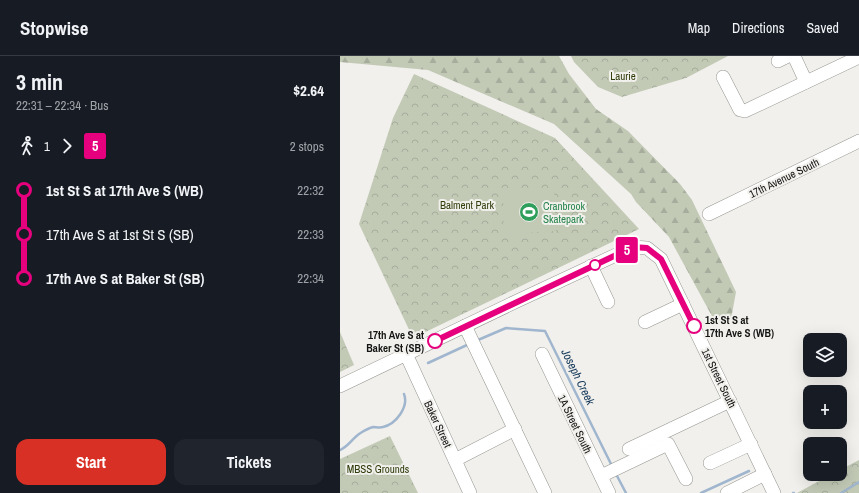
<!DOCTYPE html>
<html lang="en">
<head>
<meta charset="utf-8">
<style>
	body { margin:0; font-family:"Archivo Narrow",sans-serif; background:#20242c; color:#f1f3f6; height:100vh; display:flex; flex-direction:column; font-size:15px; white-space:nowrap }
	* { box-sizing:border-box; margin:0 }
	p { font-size:13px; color:#9ea1a6 }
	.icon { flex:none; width:22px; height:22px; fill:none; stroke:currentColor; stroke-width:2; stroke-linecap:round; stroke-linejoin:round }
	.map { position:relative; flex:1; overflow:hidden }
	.details { display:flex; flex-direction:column; background:#171b24; width:340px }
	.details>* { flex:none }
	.badge { padding:0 8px; border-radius:3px; font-size:14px; line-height:26px }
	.controls { position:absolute; left:463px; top:277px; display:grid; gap:8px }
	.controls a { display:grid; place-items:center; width:44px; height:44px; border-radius:8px; background:#171b24; box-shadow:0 4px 16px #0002; font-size:20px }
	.map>.badge { position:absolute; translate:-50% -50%; box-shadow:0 0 0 2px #fff }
	.legs { display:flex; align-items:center; gap:6px; height:44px; padding:0 16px; font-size:13px }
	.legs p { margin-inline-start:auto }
	.summary { display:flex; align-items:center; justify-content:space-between; height:68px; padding:0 16px }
	h1 { font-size:22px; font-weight:700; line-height:30px }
	.button { display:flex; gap:8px; margin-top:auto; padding:8px 16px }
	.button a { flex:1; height:46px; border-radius:12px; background:#d93025; color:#fff; font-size:16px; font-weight:700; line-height:46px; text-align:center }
	.button a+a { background:#20242c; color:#f1f3f6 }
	ul { padding:0 16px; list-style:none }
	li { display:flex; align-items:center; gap:14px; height:44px; font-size:15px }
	li i { display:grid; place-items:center; width:6px; height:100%; margin:0 5px; background:currentColor }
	li i::after { content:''; width:10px; height:10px; margin:-5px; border:3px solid; border-radius:50%; background:#171b24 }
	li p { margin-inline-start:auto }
	li:first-child i { background:linear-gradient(#0000 50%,currentColor 0) }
	li:last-child i { background:linear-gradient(currentColor 50%,#0000 0) }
	header { display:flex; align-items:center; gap:24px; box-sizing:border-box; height:56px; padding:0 20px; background:#171b24; border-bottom:1px solid #363941 }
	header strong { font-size:19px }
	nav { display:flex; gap:22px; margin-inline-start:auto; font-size:14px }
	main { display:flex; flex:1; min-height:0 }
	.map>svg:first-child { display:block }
	.forest { fill:url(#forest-firs) }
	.park { fill:url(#park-crowns) }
	.pitch { fill:#c2cab6 }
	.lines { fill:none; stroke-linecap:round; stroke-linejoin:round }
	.stream { stroke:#a0b6ce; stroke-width:2.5 }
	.minor-casing { stroke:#959591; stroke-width:14 }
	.minor { stroke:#fff; stroke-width:13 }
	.line-1-casing { stroke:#fff; stroke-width:9 }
	.line-1 { stroke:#e6007e; stroke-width:6 }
	.stop-1-dot { fill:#fff; stroke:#e6007e; stroke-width:2 }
	.labels { text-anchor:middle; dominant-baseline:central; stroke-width:4; stroke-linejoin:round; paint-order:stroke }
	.park-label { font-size:11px; fill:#303d0c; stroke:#f1f0ec }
	.street-label { font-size:11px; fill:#141413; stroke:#f1f0ec }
	.leisure-label { font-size:11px; fill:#27864d; stroke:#f1f0ec; text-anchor:start }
	.stop-label { font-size:11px; font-weight:bold; fill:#141413; stroke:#f1f0ec; text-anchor:start }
	.water-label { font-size:12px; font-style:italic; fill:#163a5c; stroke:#f1f0ec }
</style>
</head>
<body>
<header>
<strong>Stopwise</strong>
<nav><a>Map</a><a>Directions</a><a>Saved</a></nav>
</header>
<main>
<section class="details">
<div class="summary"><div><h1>3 min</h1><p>22:31 – 22:34 · Bus</p></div><b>$2.64</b></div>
<div class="legs"><svg class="icon" aria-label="walk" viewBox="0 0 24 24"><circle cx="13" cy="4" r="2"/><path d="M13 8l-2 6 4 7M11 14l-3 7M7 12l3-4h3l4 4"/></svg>1<svg class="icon" aria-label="forward" viewBox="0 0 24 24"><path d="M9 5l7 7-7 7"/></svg><b class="badge" style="background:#e6007e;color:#fff">5</b><p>2 stops</p></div>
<ul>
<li><i style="color:#e6007e"></i><b>1st St S at 17th Ave S (WB)</b><p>22:32</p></li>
<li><i style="color:#e6007e"></i><span>17th Ave S at 1st St S (SB)</span><p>22:33</p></li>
<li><i style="color:#e6007e"></i><b>17th Ave S at Baker St (SB)</b><p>22:34</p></li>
</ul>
<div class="button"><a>Start</a><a>Tickets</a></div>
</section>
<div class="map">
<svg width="519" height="437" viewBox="0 0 519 437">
	<defs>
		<pattern id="forest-firs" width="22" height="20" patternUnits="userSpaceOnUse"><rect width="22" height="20" fill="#c2cab6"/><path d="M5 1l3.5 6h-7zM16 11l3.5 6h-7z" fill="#a6ad9c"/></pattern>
		<pattern id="park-crowns" width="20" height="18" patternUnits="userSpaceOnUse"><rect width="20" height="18" fill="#c2cab6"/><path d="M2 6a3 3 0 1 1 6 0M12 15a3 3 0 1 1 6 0" fill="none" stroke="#a6ad9c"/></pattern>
	</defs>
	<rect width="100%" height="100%" fill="#f1f0ec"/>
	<!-- forest -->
	<polygon class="forest" points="0,0 219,0 229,18 256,53 288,75 340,128 352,144 396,236 391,263 385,267 378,266 373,262 329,181 296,146 291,138 214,68 88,14 0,6"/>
	<!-- park -->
	<g class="park">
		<polygon points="231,0 388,0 346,22 282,41 258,31 234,6"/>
		<polygon points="74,18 215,82 299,173 73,282 19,168 53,62"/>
		<polygon points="0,276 14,309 0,316"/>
		<polygon points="50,380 78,437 0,437 0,403"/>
		<polygon points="519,404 519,437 457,437 492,418 500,418 500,414"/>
	</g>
	<!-- pitch -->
	<polygon class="pitch" points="214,134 216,175 164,178 163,136"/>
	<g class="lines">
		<!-- stream -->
		<g class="stream">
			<polyline points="138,284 166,272 205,275 272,410"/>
			<polyline points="88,307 127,289"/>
			<path d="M0 394C8 391 12 383 19 378 22 376 29 372 33 371 36 371 40 372 43 371 56 368 69 351 64 338"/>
			<polyline points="276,418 286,437"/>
			<polyline points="361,437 409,415"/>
			<polyline points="453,437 454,437"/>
			<polyline points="501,437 519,426"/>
		</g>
		<defs>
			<g id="minor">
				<polyline points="454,0 466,26"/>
				<polyline points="438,5 448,0"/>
				<polyline points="383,21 400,54 405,55 519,1"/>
				<polyline points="369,158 519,85"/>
				<polyline points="251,210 268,246"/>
				<polyline points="305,266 343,248"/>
				<polyline points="125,270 205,437"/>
				<polyline points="66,298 130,437"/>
				<polyline points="202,298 269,437"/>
				<polyline points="0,330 175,246 293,191 307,192 321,203 434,437"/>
				<polyline points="289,393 390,345"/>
				<polyline points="115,404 175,373"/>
				<polyline points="370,407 411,388"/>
				<polyline points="261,420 328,388 346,423"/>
				<polyline points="387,437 425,418"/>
			</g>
		</defs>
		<!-- minor casing -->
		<use href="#minor" class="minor-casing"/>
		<!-- minor -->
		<use href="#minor" class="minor"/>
	</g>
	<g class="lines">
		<defs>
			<polyline id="line-1" points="95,285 293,191 307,192 321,203 354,270"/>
		</defs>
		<!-- line-1 casing -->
		<use href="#line-1" class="line-1-casing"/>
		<!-- line-1 -->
		<use href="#line-1" class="line-1"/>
	</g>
	<!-- icons -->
	<defs>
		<symbol id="stadium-disc" viewBox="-11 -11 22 22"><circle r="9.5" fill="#2e9e5b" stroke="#f1f0ec"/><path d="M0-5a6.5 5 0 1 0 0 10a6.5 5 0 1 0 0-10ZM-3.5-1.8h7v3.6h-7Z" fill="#fff"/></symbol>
	</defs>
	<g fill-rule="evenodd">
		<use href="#stadium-disc" x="178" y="145" width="22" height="22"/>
	</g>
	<!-- markers -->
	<g class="stop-1-dot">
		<circle cx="255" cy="209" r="5"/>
		<circle cx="354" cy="270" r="7"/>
		<circle cx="95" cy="285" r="7"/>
	</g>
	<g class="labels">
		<!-- park labels -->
		<g class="park-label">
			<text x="283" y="20">Laurie</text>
			<text x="127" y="149">Balment Park</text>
			<text x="38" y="413">MBSS Grounds</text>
		</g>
		<!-- street labels -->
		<g class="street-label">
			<text transform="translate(444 122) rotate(-26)">17th Avenue South</text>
			<text transform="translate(379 322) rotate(64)">1st Street South</text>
			<text transform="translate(98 368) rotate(65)">Baker Street</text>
			<text transform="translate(235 368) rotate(64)">1A Street South</text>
		</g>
		<!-- leisure labels -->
		<g class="leisure-label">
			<text x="203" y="150">Cranbrook<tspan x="203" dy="13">Skatepark</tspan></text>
		</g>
		<!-- stop labels -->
		<g class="stop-label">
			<text x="365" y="264">1st St S at<tspan x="365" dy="13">17th Ave S (WB)</tspan></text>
			<text x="84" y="279" text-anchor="end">17th Ave S at<tspan x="84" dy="13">Baker St (SB)</tspan></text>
		</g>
		<!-- water labels -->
		<g class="water-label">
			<text transform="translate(238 321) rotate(64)">Joseph Creek</text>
		</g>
	</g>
</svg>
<div class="controls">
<a><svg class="icon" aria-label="layers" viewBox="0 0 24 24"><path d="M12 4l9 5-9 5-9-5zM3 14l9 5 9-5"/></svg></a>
<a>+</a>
<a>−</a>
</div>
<b class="badge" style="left:287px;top:194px;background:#e6007e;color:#fff">5</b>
</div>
</main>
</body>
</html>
